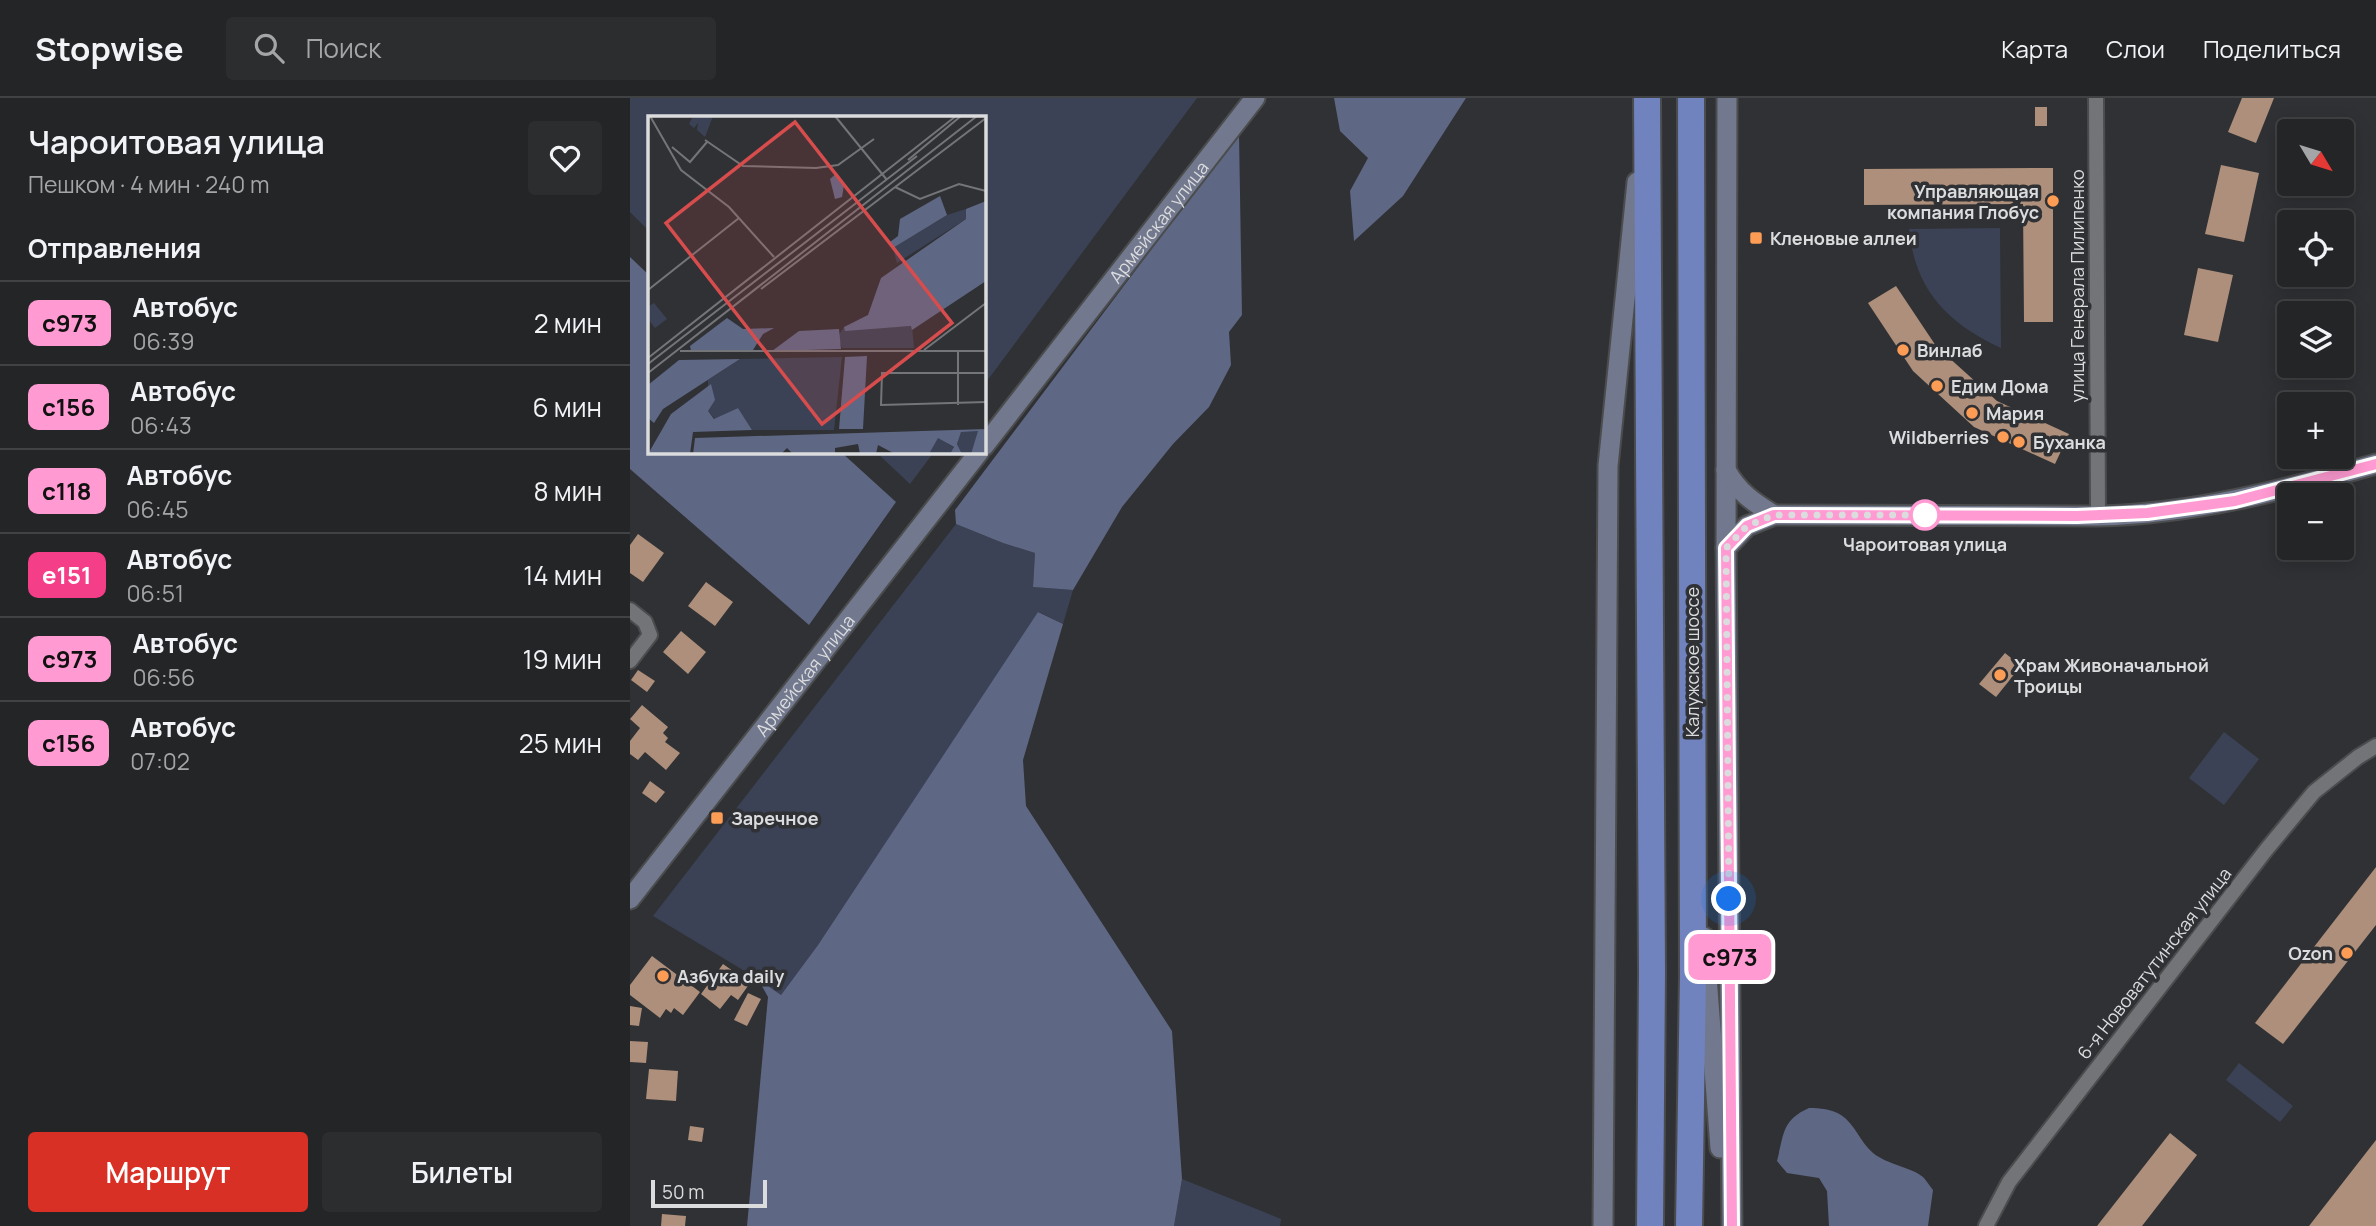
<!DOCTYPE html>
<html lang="ru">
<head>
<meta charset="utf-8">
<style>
	body { margin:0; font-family:Manrope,sans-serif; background:#2c2d2f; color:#f1f3f6; height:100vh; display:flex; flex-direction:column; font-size:26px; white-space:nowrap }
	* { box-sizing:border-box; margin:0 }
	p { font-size:23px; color:#a3a5a7 }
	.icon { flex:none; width:38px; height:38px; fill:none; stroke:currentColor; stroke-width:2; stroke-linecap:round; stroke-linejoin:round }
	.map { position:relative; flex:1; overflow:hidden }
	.drawer { display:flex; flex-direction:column; background:#242527; width:630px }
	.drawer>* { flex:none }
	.badge { padding:0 14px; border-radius:10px; font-size:24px; line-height:46px }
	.needle { width:46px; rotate:128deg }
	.buttons { position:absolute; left:1647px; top:21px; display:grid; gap:14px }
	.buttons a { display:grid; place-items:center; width:77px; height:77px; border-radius:7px; background:#242527; box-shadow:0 4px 18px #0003,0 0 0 2px #414244; font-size:35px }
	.scale { position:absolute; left:21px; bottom:18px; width:116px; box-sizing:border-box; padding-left:7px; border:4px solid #dbdcdd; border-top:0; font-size:19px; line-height:24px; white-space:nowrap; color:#dbdcdd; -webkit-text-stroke:5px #303134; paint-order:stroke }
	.you { position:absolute; width:35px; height:35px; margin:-18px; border:5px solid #fff; border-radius:50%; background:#1a73e8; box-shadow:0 0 0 10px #1a73e833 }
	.map>.badge { position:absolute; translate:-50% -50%; box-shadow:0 0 0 4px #fff }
	h2 { padding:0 28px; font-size:26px; line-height:63px }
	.round { display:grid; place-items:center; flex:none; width:74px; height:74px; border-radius:7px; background:#2c2d2f }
	.headline { display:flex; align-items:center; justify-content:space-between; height:119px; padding:0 28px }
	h1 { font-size:33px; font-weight:600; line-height:52px }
	.cta { display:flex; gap:14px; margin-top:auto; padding:14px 28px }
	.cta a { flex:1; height:80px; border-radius:7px; background:#d93025; color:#fff; font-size:28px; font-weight:600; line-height:80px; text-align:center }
	.cta a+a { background:#2c2d2f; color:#f1f3f6 }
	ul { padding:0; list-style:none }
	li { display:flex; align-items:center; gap:21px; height:84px; padding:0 28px; border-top:2px solid #414244 }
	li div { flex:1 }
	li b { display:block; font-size:26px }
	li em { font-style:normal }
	li .badge { min-width:77px; font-weight:700; text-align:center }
	header { display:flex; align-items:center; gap:42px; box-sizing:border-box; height:98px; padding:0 35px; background:#242527; border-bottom:2px solid #414244 }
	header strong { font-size:33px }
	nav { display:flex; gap:38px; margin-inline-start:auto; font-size:24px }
	.search { width:490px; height:63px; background:#2c2d2f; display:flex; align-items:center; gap:18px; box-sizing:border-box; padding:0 24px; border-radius:7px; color:#a3a5a7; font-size:26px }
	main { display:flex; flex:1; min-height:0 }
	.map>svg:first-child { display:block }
	.green { fill:#3b4255 }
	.forest { fill:#5e6784 }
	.building { fill:#ad8f7b }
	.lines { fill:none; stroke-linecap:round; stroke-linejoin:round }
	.street-casing { stroke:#4b4c4d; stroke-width:18 }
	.secondary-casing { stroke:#4b4c4d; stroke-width:23 }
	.highway-casing { stroke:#4b4c4d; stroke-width:30 }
	.street { stroke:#737477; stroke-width:14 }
	.secondary { stroke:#72788d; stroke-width:19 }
	.highway { stroke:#7083bf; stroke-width:26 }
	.line-casing { stroke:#fff; stroke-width:16 }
	.line { stroke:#ff9ad2; stroke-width:10 }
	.walk { stroke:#dbdcdd; stroke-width:7; stroke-dasharray:0 12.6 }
	.poi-dot { fill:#fd9c55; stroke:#303134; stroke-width:2.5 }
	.stop-dot { fill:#fff; stroke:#ff9ad2; stroke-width:3.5 }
	.labels { text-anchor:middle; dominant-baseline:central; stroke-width:7; stroke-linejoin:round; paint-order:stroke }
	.poi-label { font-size:18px; font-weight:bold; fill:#dbdcdd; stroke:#303134; text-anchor:start }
	.street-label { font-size:18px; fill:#dbdcdd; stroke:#303134 }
	.stop-label { font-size:18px; font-weight:bold; fill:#dbdcdd; stroke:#303134 }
	.inset-road { fill:none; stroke:#747578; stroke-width:2 }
	.view { fill:#d74c4c; fill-opacity:0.15; stroke:#d74c4c; stroke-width:3.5 }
	.inset-edge { fill:none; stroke:#dbdcdd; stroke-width:3.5 }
</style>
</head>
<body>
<header>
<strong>Stopwise</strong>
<div class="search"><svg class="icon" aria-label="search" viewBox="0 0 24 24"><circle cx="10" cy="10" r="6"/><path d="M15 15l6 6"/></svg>Поиск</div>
<nav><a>Карта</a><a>Слои</a><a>Поделиться</a></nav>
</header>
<main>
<section class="drawer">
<div class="headline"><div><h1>Чароитовая улица</h1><p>Пешком · 4 мин · 240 m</p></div><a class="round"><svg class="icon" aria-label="heart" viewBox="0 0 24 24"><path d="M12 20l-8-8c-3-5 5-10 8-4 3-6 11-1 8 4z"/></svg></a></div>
<h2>Отправления</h2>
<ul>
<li><span class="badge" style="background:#ff9ad2;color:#111">с973</span><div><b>Автобус</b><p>06:39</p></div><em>2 мин</em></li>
<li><span class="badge" style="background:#ff9ad2;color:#111">с156</span><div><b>Автобус</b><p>06:43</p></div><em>6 мин</em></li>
<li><span class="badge" style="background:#ff9ad2;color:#111">с118</span><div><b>Автобус</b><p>06:45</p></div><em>8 мин</em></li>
<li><span class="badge" style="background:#f43e88;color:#fff">е151</span><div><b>Автобус</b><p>06:51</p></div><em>14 мин</em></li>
<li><span class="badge" style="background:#ff9ad2;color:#111">с973</span><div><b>Автобус</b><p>06:56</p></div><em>19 мин</em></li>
<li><span class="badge" style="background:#ff9ad2;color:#111">с156</span><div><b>Автобус</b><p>07:02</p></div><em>25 мин</em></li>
</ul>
<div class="cta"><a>Маршрут</a><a>Билеты</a></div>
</section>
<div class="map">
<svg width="1746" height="1128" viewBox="0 0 1746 1128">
	<rect width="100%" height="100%" fill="#303134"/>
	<!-- green -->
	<g class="green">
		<polygon points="0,0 567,0 354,287 354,19 19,19 19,133 0,114"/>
		<path d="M1370 130 1371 250C1317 225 1285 192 1279 131Z"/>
		<polygon points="246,354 304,354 280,386"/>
		<polygon points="326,426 373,445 405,455 403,489 443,492 433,526 409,514 188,847 151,897 128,881 23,818"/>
		<polygon points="1594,634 1629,661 1594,707 1559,680"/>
		<polygon points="1609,965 1663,1008 1650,1024 1596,982"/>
		<polygon points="552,1081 651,1121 650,1128 544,1128"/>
	</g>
	<!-- forest -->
	<g class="forest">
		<polygon points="704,0 836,0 773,98 724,143 720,93 738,60 710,33"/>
		<polygon points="609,35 612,217 599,234 601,267 579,309 543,346 492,409 443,492 403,489 405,455 373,445 326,426 325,412"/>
		<polygon points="0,159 19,177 19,354 211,354 266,404 179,527 0,371"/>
		<polygon points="408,514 433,526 393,662 396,708 542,933 552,1081 544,1128 117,1128 138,899 128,881 151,897 188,847"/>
		<path d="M1179 1010C1190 1010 1202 1011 1211 1017 1225 1026 1230 1044 1243 1055 1258 1067 1281 1069 1293 1079 1296 1082 1300 1088 1303 1092L1298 1128H1199L1197 1093 1189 1080 1157 1075 1147 1063C1154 1036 1152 1022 1179 1010Z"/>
	</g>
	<!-- building -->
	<g class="building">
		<polygon points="1612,0 1644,0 1626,45 1598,34"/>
		<rect x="1405" y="9" width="12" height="19"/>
		<polygon points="1591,67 1629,75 1614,144 1575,136"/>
		<polygon points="1423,70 1423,224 1394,224 1393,106 1234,107 1234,71"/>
		<polygon points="1568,170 1603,177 1588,244 1554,237"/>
		<polygon points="1266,188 1306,248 1367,303 1439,336 1425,366 1344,329 1283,273 1238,205"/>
		<polygon points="8,436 34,455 13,484 0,475 0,447"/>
		<polygon points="76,484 103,504 85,528 58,508"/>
		<polygon points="51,533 76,554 58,576 33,554"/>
		<polygon points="1375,555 1391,568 1366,599 1349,586"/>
		<polygon points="8,572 25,583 17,594 1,582"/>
		<polygon points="12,607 38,629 33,635 38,640 35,644 50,655 36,672 15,654 8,662 0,656 0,643 10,630 0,621"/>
		<polygon points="20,683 35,694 26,705 12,695"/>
		<polygon points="1746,769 1746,827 1653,946 1625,925"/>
		<polygon points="22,858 70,894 53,917 44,910 41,915 36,911 30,920 0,897 0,887"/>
		<polygon points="93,866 120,885 108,902 101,897 90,911 71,896"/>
		<polygon points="118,895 131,901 117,928 104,922"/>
		<polygon points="0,908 12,910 9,928 0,927"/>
		<polygon points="0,943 18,944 16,965 0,964"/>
		<polygon points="19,971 48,973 46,1003 16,1001"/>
		<polygon points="60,1028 74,1030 72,1044 58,1042"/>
		<polygon points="1540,1035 1567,1057 1512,1128 1467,1128"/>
		<polygon points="1746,1042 1746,1128 1679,1128"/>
		<polygon points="32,1116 56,1118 55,1128 31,1128"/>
	</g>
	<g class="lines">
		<defs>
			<g id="street">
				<polyline points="1466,0 1468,418"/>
				<polyline points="0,512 15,524 20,537 0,563"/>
				<polyline points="1356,1128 1379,1084 1636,752 1684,694 1728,659 1746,648"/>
			</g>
			<g id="secondary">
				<polyline points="1097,0 1096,450 1102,1128"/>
				<path id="s1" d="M354 348 625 0"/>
				<path d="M1096 372C1108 394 1123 404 1144 417"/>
				<path d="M1096 450 1117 428 1144 417 1468 418C1564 416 1654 392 1746 366"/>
				<path id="s2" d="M0 801 349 354"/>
				<polyline points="1074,839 1090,1050"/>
				<polyline points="973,1128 978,368 1007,84"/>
			</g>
			<g id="highway">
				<polyline points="1017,0 1022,875 1020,1128"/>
				<polyline points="1059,1128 1063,878 1061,0"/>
			</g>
		</defs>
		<!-- street casing -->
		<use href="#street" class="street-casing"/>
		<!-- secondary casing -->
		<use href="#secondary" class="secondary-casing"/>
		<!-- highway casing -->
		<use href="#highway" class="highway-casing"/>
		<!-- street -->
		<use href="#street" class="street"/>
		<!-- secondary -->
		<use href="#secondary" class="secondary"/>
		<!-- highway -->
		<use href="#highway" class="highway"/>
	</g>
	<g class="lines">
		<defs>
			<polyline id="line" points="1102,1128 1096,450 1117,428 1144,417 1447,418 1517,415 1605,403 1746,366"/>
		</defs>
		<!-- line casing -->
		<use href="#line" class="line-casing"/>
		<!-- line -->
		<use href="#line" class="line"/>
		<!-- walk -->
		<polyline class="walk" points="1099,801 1096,450 1117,428 1144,417 1295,417"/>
	</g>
	<!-- markers -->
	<g class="poi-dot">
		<circle cx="1423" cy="103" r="7"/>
		<rect x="1119" y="133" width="14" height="14" rx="3.5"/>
		<circle cx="1273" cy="252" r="7"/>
		<circle cx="1307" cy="288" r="7"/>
		<circle cx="1342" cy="315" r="7"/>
		<circle cx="1373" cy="339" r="7"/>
		<circle cx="1389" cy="344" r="7"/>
		<circle cx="1370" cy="577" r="7"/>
		<rect x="80" y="713" width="14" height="14" rx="3.5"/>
		<circle cx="1717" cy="855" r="7"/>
		<circle cx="33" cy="878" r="7"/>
	</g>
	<circle class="stop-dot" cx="1295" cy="417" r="14"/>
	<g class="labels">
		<!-- poi labels -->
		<g class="poi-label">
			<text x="1409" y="93" text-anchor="end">Управляющая<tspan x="1409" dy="21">компания Глобус</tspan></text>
			<text x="1140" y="140">Кленовые аллеи</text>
			<text x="1287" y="252">Винлаб</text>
			<text x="1321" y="288">Едим Дома</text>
			<text x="1356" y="315">Мария</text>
			<text x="1359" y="339" text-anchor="end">Wildberries</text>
			<text x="1403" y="344">Буханка</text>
			<text x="1384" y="567">Храм Живоначальной<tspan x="1384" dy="21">Троицы</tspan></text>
			<text x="101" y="720">Заречное</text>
			<text x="1703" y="855" text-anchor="end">Ozon</text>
			<text x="47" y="878">Азбука daily</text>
		</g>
		<!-- street labels -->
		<g class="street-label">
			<text stroke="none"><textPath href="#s1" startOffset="284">Армейская улица</textPath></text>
			<text transform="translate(1447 188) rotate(-90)">улица Генерала Пилипенко</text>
			<text transform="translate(1062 564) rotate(-90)">Калужское шоссе</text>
			<text stroke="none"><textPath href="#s2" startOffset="284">Армейская улица</textPath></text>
			<text transform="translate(1524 865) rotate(-52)">6-я Нововатутинская улица</text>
		</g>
		<!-- stop labels -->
		<g class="stop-label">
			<text x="1295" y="446">Чароитовая улица</text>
		</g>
	</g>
	<!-- overview -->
	<g transform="translate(18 18)">
		<rect width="338" height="338" fill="#303134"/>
		<path d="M65 0 57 21 49 14 50 7 46 12 41 8 44 2ZM318 93V103L249 147 245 132 299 99ZM6 187 19 203 7 212 0 203V191ZM264 210 266 232H194L190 220 196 211 197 214ZM194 241 186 314H104L90 292 67 303 60 295V264L92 243ZM313 315H331L323 338H314L309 328ZM290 321 306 332 302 338H281Z" fill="#3b4255"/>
		<path d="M189 57 196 69 194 81 187 83 182 63ZM292 80 299 99 245 132 242 126 250 120 252 103ZM338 85V165L264 214 263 210 197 215 196 211 220 199 233 162 318 103V93ZM79 202 95 213 126 212 115 218 105 234 43 235 42 230ZM191 213 193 233 124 235 151 215ZM219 240 215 313H191L197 241ZM92 243 15 293 6 307 0 302V269L31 244ZM63 268 67 284 60 295 66 303 90 292 104 314 45 316 42 338H0L23 298ZM338 313V338H323L330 315 313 316 309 328 314 338H302L306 331 290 322 281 338H247L230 329 228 338H212L210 328 187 332V338H145L139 332 133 338H45L47 322Z" fill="#5e6784"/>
		<path class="inset-road" d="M2 0 33 54 81 91 126 141M187 0 239 64M57 24 95 50 168 52 190 49 226 23M24 31 42 46 59 26M260 44 313 0M247 71 272 83 311 68 338 75M113 173 338 2M0 174 91 102M276 234 338 187M32 235H338M0 242 308 0M0 248 269 40M0 257 329 0M338 257H234L233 289 338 286M310 289V235"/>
		<path class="view" d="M147 6 304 207 174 308 18 107Z"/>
		<rect width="338" height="338" class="inset-edge"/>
	</g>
</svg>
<div class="buttons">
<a><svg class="needle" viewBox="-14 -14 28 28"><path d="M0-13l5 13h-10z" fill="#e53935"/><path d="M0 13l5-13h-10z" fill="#a3a5a7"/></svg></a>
<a><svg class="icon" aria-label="locate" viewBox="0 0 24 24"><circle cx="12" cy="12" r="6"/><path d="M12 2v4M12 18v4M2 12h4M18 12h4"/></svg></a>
<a><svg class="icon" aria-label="layers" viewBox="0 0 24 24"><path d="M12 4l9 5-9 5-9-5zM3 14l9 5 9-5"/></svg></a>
<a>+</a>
<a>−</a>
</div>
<div class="scale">50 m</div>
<div class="you" style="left:1099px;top:801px"></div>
<b class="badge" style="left:1100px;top:859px;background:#ff9ad2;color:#111">с973</b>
</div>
</main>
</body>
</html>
